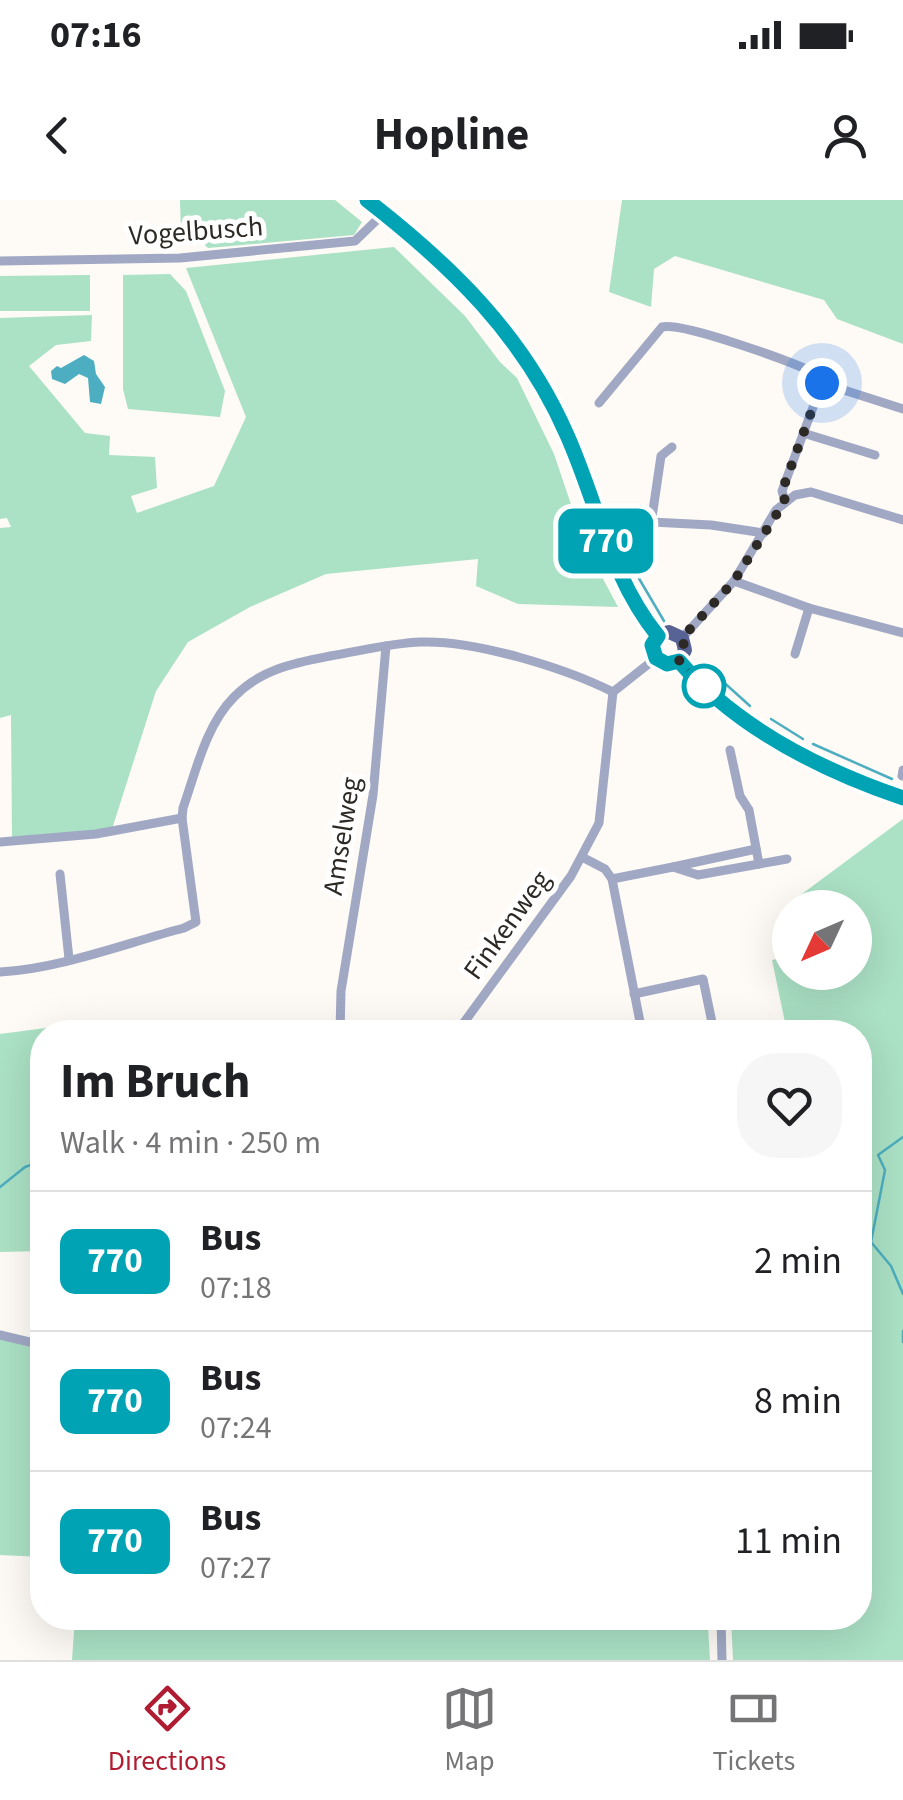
<!DOCTYPE html>
<html lang="en">
<head>
<meta charset="utf-8">
<style>
	body { margin:0; font-family:"Source Sans 3",sans-serif; background:#f6f6f6; color:#202124; height:100vh; display:flex; flex-direction:column; font-size:38px; white-space:nowrap }
	* { box-sizing:border-box; margin:0 }
	p { font-size:32px; color:#757577 }
	.icon { flex:none; width:55px; height:55px; fill:none; stroke:currentColor; stroke-width:2; stroke-linecap:round; stroke-linejoin:round }
	.map { position:relative; flex:1; overflow:hidden }
	.panel { position:absolute; left:30px; top:820px; width:842px; height:610px; display:flex; flex-direction:column; background:#fff; border-radius:40px; box-shadow:0 10px 40px #0002 }
	.panel>* { flex:none }
	.badge { padding:0 20px; border-radius:15px; font-size:35px; line-height:65px }
	.needle { width:65px; rotate:226deg }
	.controls { position:absolute; left:772px; top:690px; display:grid; gap:20px }
	.controls a { display:grid; place-items:center; width:100px; height:100px; border-radius:50%; background:#fff; box-shadow:0 10px 40px #0002; font-size:50px }
	.you { position:absolute; width:50px; height:50px; margin:-25px; border:8px solid #fff; border-radius:50%; background:#1a73e8; box-shadow:0 0 0 15px #1a73e833 }
	.map>.badge { position:absolute; translate:-50% -50%; box-shadow:0 0 0 5px #fff }
	.round { display:grid; place-items:center; flex:none; width:105px; height:105px; border-radius:40px; background:#f6f6f6 }
	.summary { display:flex; align-items:center; justify-content:space-between; height:170px; padding:0 30px }
	h1 { font-size:48px; font-weight:700; line-height:75px }
	ul { padding:0; list-style:none }
	li { display:flex; align-items:center; gap:30px; height:140px; padding:0 30px; border-top:2px solid #e0e0e0 }
	li div { flex:1 }
	li b { display:block; font-size:38px }
	li em { font-style:normal }
	li .badge { min-width:110px; font-weight:700; text-align:center }
	.status { display:flex; justify-content:space-between; align-items:center; height:70px; padding:0 50px; background:#fff; direction:ltr }
	.status svg { height:28px; fill:currentColor }
	header { display:flex; justify-content:space-between; align-items:center; height:130px; padding:0 30px; background:#fff; font-size:45px; font-weight:700 }
	.tab-bar { display:flex; justify-content:space-around; align-items:center; height:140px; border-top:2px solid #e0e0e0; background:#fff; font-size:28px; color:#757577 }
	.tab-bar a { display:grid; justify-items:center; gap:5px }
	.tab-bar .selected { color:#b01d32 }
	.map>svg:first-child { display:block }
	.green { fill:#abe1c5 }
	.water { fill:#4caec0 }
	.lines { fill:none; stroke-linecap:round; stroke-linejoin:round }
	.stream { stroke:#4caec0; stroke-width:2.5 }
	.street { stroke:#a0a8c4; stroke-width:9 }
	.primary { stroke:#576394; stroke-width:14 }
	.line-casing { stroke:#fff; stroke-width:22 }
	.line { stroke:#00a3b4; stroke-width:15 }
	.walk { stroke:#2d2925; stroke-width:10; stroke-dasharray:0 18 }
	.stop-dot { fill:#fff; stroke:#00a3b4; stroke-width:5 }
	.labels { text-anchor:middle; dominant-baseline:central; stroke-width:10; stroke-linejoin:round; paint-order:stroke }
	.street-label { font-size:28px; fill:#2d2925; stroke:#fff }
</style>
</head>
<body>
<div class="status"><b>07:16</b><svg viewBox="0 0 49 12"><path d="M0 12V9h3v3zM5 12V6h3v6zM10 12V3h3v9zM15 12V0h3v12zM26 1h20v11H26zM47 4h2v5h-2z"/></svg></div>
<header><svg class="icon" aria-label="back" viewBox="0 0 24 24"><path d="M15 5l-7 7 7 7"/></svg>Hopline<svg class="icon" aria-label="person" viewBox="0 0 24 24"><circle cx="12" cy="8" r="4"/><path d="M4 21q1-7 8-7t8 7"/></svg></header>
<div class="map">
<svg width="903" height="1460" viewBox="0 0 903 1460">
	<rect width="100%" height="100%" fill="#fefaf5"/>
	<!-- green -->
	<g class="green">
		<polygon points="180,0 335,0 362,22 354,35 208,48 198,38 181,36"/>
		<polygon points="622,0 903,0 903,144 837,119 824,100 675,56 654,69 651,107 609,92"/>
		<polygon points="394,47 465,116 500,162 517,178 554,254 584,343 618,407 518,404 476,386 478,359 326,374 250,407 188,442 156,491 112,629 12,639 11,515 0,518 0,328 11,327 7,318 0,319 0,118 92,115 91,141 56,145 29,166 85,233 110,236 109,255 155,257 157,288 131,296 137,313 214,286 246,217 186,68"/>
		<polygon points="170,74 186,91 225,191 220,217 128,209 123,189 123,75"/>
		<polygon points="90,75 90,111 0,111 0,76"/>
		<polygon points="903,619 903,1460 733,1460 731,1418 860,1418 860,832 787,832 772,760 790,756 790,772 855,772 855,708 790,708 790,719 787,705"/>
		<polygon points="168,820 174,827 164,832 42,832 42,1051 0,1052 0,834 76,824"/>
		<polygon points="0,1139 42,1150 42,1357 0,1355"/>
		<polygon points="75,1418 650,1418 708,1426 710,1460 72,1460"/>
	</g>
	<!-- water -->
	<polygon class="water" points="84,155 94,161 96,174 105,187 101,204 90,202 88,178 79,174 65,184 52,179 51,171 57,166 61,168"/>
	<g class="lines">
		<!-- stream -->
		<g class="stream">
			<polyline points="616,328 634,370 664,421"/>
			<polyline points="709,469 750,506"/>
			<polyline points="771,519 803,539"/>
			<polyline points="813,544 892,579"/>
			<polyline points="903,937 878,955 885,970 871,1042 891,1066 903,1094"/>
			<polyline points="0,987 25,967 42,961"/>
			<polyline points="903,1131 903,1142"/>
		</g>
		<!-- street -->
		<g class="street">
			<polyline points="0,61 180,58 355,41 384,13"/>
			<polyline points="822,183 903,209"/>
			<path d="M599 203 662 127C683 122 789 161 813 172L822 183 782 291 785 301"/>
			<polyline points="803,233 875,255"/>
			<polyline points="631,321 711,325 764,333"/>
			<polyline points="651,324 661,256 672,247"/>
			<polyline points="734,381 809,408 903,433"/>
			<polyline points="682,438 734,381 776,310 795,295 811,292 903,320"/>
			<polyline points="795,454 809,408"/>
			<polyline points="902,576 903,570"/>
			<polyline points="0,642 96,634 182,618"/>
			<polyline points="582,657 605,669 612,679 642,832"/>
			<polyline points="759,664 787,659"/>
			<polyline points="673,667 756,649"/>
			<polyline points="60,674 69,759"/>
			<polyline points="612,679 673,667 698,675 759,664 749,610 740,596 730,550"/>
			<path d="M0 772C59 769 126 743 184 728L196 722 182 618 183 608C196 571 206 525 234 497 261 469 294 463 330 456 360 451 391 443 421 442 475 440 565 468 613 492"/>
			<polyline points="634,794 703,779 714,832"/>
			<polyline points="340,832 341,791 373,595 386,446"/>
			<polyline points="457,832 571,676 599,623 613,492 656,458"/>
			<polyline points="0,1135 42,1145"/>
			<polyline points="721,1418 722,1460"/>
		</g>
		<!-- primary -->
		<g class="primary">
			<path d="M367 0C453 66 529 140 570 242 596 308 612 379 658 435"/>
			<polyline points="658,435 669,432 682,438 685,450 679,461"/>
			<polyline points="658,435 652,445 656,458 667,464 679,461"/>
			<path d="M679 461C736 527 821 570 903 598"/>
		</g>
	</g>
	<g class="lines">
		<defs>
			<path id="line" d="M367 0C452 66 524 136 567 235 597 302 610 377 658 436L652 445 656 458 667 464 679 461C736 527 821 570 903 598"/>
		</defs>
		<!-- line casing -->
		<use href="#line" class="line-casing"/>
		<!-- line -->
		<use href="#line" class="line"/>
		<!-- walk -->
		<polyline class="walk" points="704,486 679,461 685,450 682,438 734,381 785,301 782,291 822,183"/>
	</g>
	<!-- markers -->
	<circle class="stop-dot" cx="704" cy="486" r="20"/>
	<g class="labels">
		<!-- street labels -->
		<g class="street-label">
			<text transform="translate(196 31) rotate(-4)">Vogelbusch</text>
			<text transform="translate(342 636) rotate(-81)">Amselweg</text>
			<text transform="translate(507 725) rotate(-54)">Finkenweg</text>
		</g>
	</g>
</svg>
<div class="controls">
<a><svg class="needle" viewBox="-14 -14 28 28"><path d="M0-13l5 13h-10z" fill="#e53935"/><path d="M0 13l5-13h-10z" fill="#757577"/></svg></a>
</div>
<div class="you" style="left:822px;top:183px"></div>
<b class="badge" style="left:606px;top:341px;background:#00a3b4;color:#fff">770</b>
<section class="panel">
<div class="summary"><div><h1>Im Bruch</h1><p>Walk · 4 min · 250 m</p></div><a class="round"><svg class="icon" aria-label="heart" viewBox="0 0 24 24"><path d="M12 20l-8-8c-3-5 5-10 8-4 3-6 11-1 8 4z"/></svg></a></div>
<ul>
<li><span class="badge" style="background:#00a3b4;color:#fff">770</span><div><b>Bus</b><p>07:18</p></div><em>2 min</em></li>
<li><span class="badge" style="background:#00a3b4;color:#fff">770</span><div><b>Bus</b><p>07:24</p></div><em>8 min</em></li>
<li><span class="badge" style="background:#00a3b4;color:#fff">770</span><div><b>Bus</b><p>07:27</p></div><em>11 min</em></li>
</ul>
</section>
</div>
<nav class="tab-bar">
<a class="selected"><svg class="icon" aria-label="directions" viewBox="0 0 24 24"><path d="M12 3l9 9-9 9-9-9zM9 14v-3h6M13 9l2 2-2 2"/></svg>Directions</a>
<a><svg class="icon" aria-label="map" viewBox="0 0 24 24"><path d="M3 6l6-2 6 2 6-2v14l-6 2-6-2-6 2zM9 4v14M15 6v14"/></svg>Map</a>
<a><svg class="icon" aria-label="tickets" viewBox="0 0 24 24"><path d="M3 7h18v10H3zM15 7v10"/></svg>Tickets</a>
</nav>
</body>
</html>
